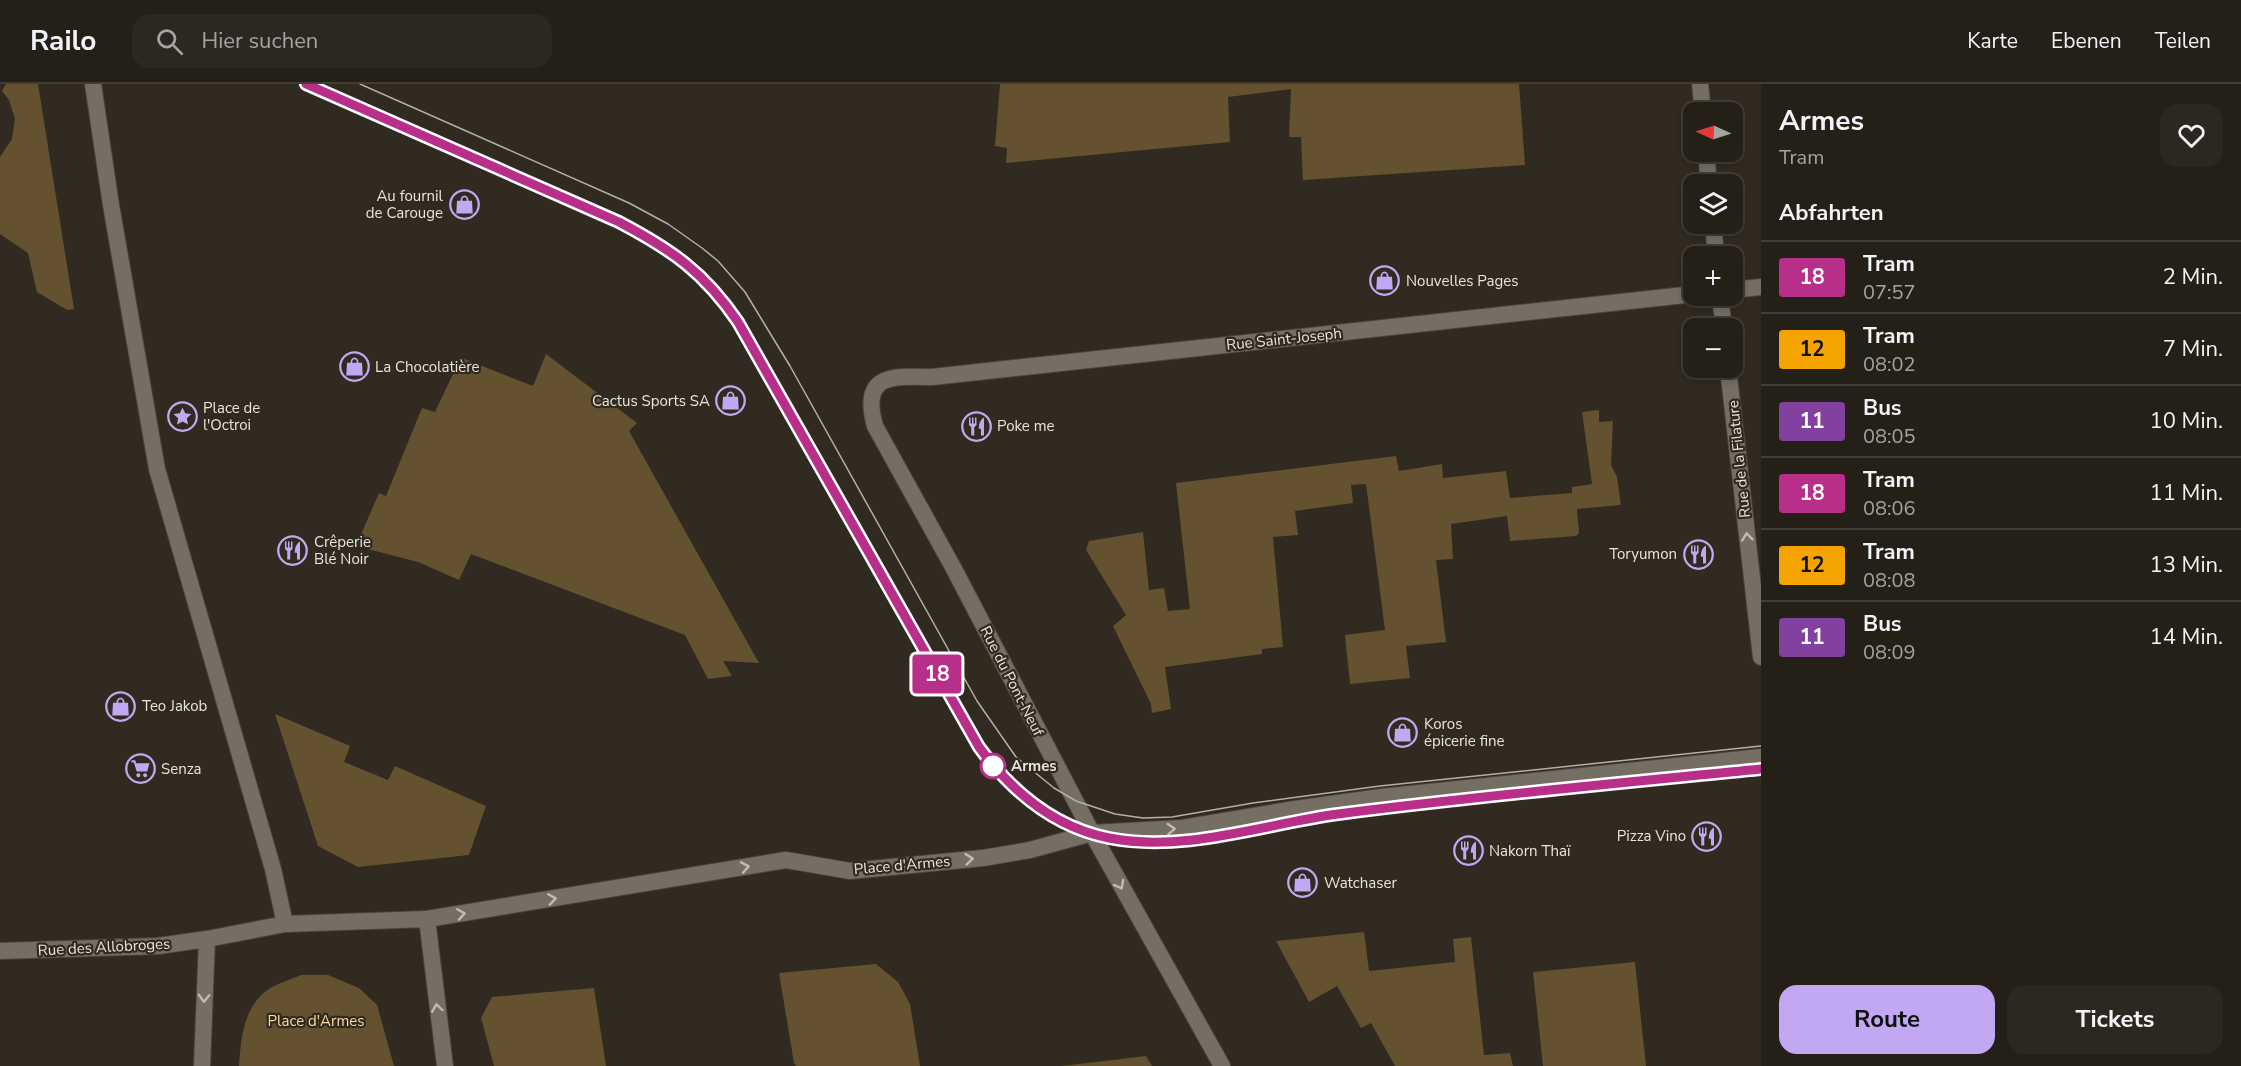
<!DOCTYPE html>
<html lang="de">
<head>
<meta charset="utf-8">
<style>
	body { margin:0; font-family:"Nunito Sans",sans-serif; background:#2c2821; color:#f1f3f6; height:100vh; display:flex; flex-direction:column; font-size:22px; white-space:nowrap }
	* { box-sizing:border-box; margin:0 }
	p { font-size:20px; color:#a3a3a2 }
	.icon { flex:none; width:33px; height:33px; fill:none; stroke:currentColor; stroke-width:2; stroke-linecap:round; stroke-linejoin:round }
	.map { position:relative; flex:1; overflow:hidden }
	.details { display:flex; flex-direction:column; background:#242018; width:480px }
	.details>* { flex:none }
	.badge { padding:0 12px; border-radius:4px; font-size:21px; line-height:39px }
	.needle { width:39px; rotate:273deg }
	.buttons { position:absolute; left:1683px; top:18px; display:grid; gap:12px }
	.buttons a { display:grid; place-items:center; width:60px; height:60px; border-radius:12px; background:#242018; box-shadow:0 3px 9px #0003,0 0 0 2px #413e37; font-size:30px }
	.map>.badge { position:absolute; translate:-50% -50%; box-shadow:0 0 0 3px #fff }
	h2 { padding:0 18px; font-size:22px; line-height:54px }
	.round { display:grid; place-items:center; flex:none; width:63px; height:63px; border-radius:18px; background:#2c2821 }
	.summary { display:flex; align-items:center; justify-content:space-between; height:102px; padding:0 18px }
	h1 { font-size:28px; font-weight:700; line-height:45px }
	.button { display:flex; gap:12px; margin-top:auto; padding:12px 18px }
	.button a { flex:1; height:69px; border-radius:18px; background:#c2a8f2; color:#111; font-size:24px; font-weight:700; line-height:69px; text-align:center }
	.button a+a { background:#2c2821; color:#f1f3f6 }
	ul { padding:0; list-style:none }
	li { display:flex; align-items:center; gap:18px; height:72px; padding:0 18px; border-top:2px solid #413e37 }
	li div { flex:1 }
	li b { display:block; font-size:22px }
	li em { font-style:normal }
	li .badge { min-width:66px; font-weight:700; text-align:center }
	header { display:flex; align-items:center; gap:36px; box-sizing:border-box; height:84px; padding:0 30px; background:#242018; border-bottom:2px solid #413e37 }
	header strong { font-size:28px }
	nav { display:flex; gap:33px; margin-inline-start:auto; font-size:21px }
	.search { width:420px; height:54px; background:#2c2821; display:flex; align-items:center; gap:15px; box-sizing:border-box; padding:0 21px; border-radius:18px; color:#a3a3a2; font-size:22px }
	main { display:flex; flex:1; min-height:0 }
	.map>svg:first-child { display:block }
	.green { fill:#635130 }
	.lines { fill:none; stroke-linecap:round; stroke-linejoin:round }
	.pedestrian-casing { stroke:#4a453c; stroke-width:18 }
	.minor-casing { stroke:#4a453c; stroke-width:18 }
	.tertiary-casing { stroke:#4a453c; stroke-width:18 }
	.pedestrian { stroke:#756e63; stroke-width:16 }
	.minor { stroke:#756e63; stroke-width:16 }
	.tertiary { stroke:#756e63; stroke-width:16 }
	.tram { stroke:#b4b0a9; stroke-width:1.5 }
	.oneway { stroke:#c0bbb3 }
	.line-casing { stroke:#fff; stroke-width:14 }
	.line { stroke:#b82f89; stroke-width:9 }
	.stop-dot { fill:#fff; stroke:#b82f89; stroke-width:3 }
	.labels { text-anchor:middle; dominant-baseline:central; stroke-width:4.5; stroke-linejoin:round; paint-order:stroke }
	.poi-label { font-size:15px; fill:#e8e5de; stroke:#302a20; text-anchor:start }
	.street-label { font-size:15px; fill:#e8e5de; stroke:#302a20 }
	.stop-label { font-size:15px; font-weight:bold; fill:#e8e5de; stroke:#302a20; text-anchor:start }
	.park-label { font-size:15px; fill:#feda9d; stroke:#302a20 }
</style>
</head>
<body>
<header>
<strong>Railo</strong>
<div class="search"><svg class="icon" aria-label="search" viewBox="0 0 24 24"><circle cx="10" cy="10" r="6"/><path d="M15 15l6 6"/></svg>Hier suchen</div>
<nav><a>Karte</a><a>Ebenen</a><a>Teilen</a></nav>
</header>
<main>
<div class="map">
<svg width="1761" height="982" viewBox="0 0 1761 982">
	<rect width="100%" height="100%" fill="#302a20"/>
	<!-- green -->
	<g class="green">
		<polygon points="6,0 38,0 74,225 67,226 37,208 28,169 0,150 0,73 12,55 15,35 9,16 2,7"/>
		<polygon points="1000,0 1519,0 1525,81 1303,96 1301,53 1289,53 1291,5 1228,13 1230,58 1006,79 1007,64 995,62"/>
		<polygon points="546,270 637,339 629,347 759,579 723,577 732,592 708,595 685,551 471,470 459,496 418,478 356,462 379,409 386,412 422,324 435,328 453,290 460,287 464,281 462,274 533,302"/>
		<polygon points="1599,326 1599,338 1613,337 1611,381 1617,393 1621,421 1577,425 1579,449 1576,452 1510,457 1507,432 1451,440 1453,475 1436,476 1446,558 1406,562 1410,594 1350,600 1345,551 1385,546 1366,400 1351,401 1353,419 1295,427 1298,451 1273,453 1283,563 1262,565 1262,570 1165,583 1171,625 1152,629 1151,620 1113,542 1126,531 1086,466 1089,457 1143,448 1149,506 1164,504 1168,527 1190,525 1176,399 1396,372 1399,387 1442,380 1443,394 1506,387 1510,414 1572,409 1572,403 1592,400 1582,328"/>
		<polygon points="275,630 350,662 344,678 388,696 395,682 486,722 469,771 358,783 318,762"/>
		<polygon points="1364,848 1369,887 1455,878 1453,855 1471,853 1484,971 1510,969 1513,982 1395,982 1371,939 1361,944 1337,902 1309,918 1276,857"/>
		<polygon points="1635,878 1646,982 1543,982 1533,888"/>
		<polygon points="876,880 898,898 910,920 920,982 796,982 794,979 779,889"/>
		<path d="M301 891H328L359 904 377 921 394 982H239C241 952 244 918 274 902 282 898 292 895 301 891Z"/>
		<polygon points="594,904 606,982 494,982 481,934 492,913"/>
		<polygon points="1146,972 1152,982 1062,982"/>
	</g>
	<g class="lines">
		<defs>
			<g id="pedestrian">
				<polyline points="1732,206 1761,203"/>
				<path d="M1092 749 954 485 875 342C860 289 893 292 932 293L1694 210"/>
			</g>
			<g id="minor">
				<polyline points="1700,0 1703,28"/>
				<polyline points="1706,68 1709,100"/>
				<polyline points="1713,140 1716,172"/>
				<polyline points="1720,212 1724,244"/>
				<polyline points="1728,284 1761,573"/>
				<polyline points="1092,749 1222,982"/>
				<polyline points="427,835 786,776 850,787 983,774 1030,766 1092,749 1182,744 1295,725 1381,713 1761,673"/>
				<polyline points="0,867 158,862 207,855"/>
			</g>
			<g id="tertiary">
				<polyline points="93,0 111,121 157,385 273,785 285,840"/>
				<polyline points="202,982 207,855 285,840 427,835 445,982"/>
			</g>
		</defs>
		<!-- pedestrian casing -->
		<use href="#pedestrian" class="pedestrian-casing"/>
		<!-- minor casing -->
		<use href="#minor" class="minor-casing"/>
		<!-- tertiary casing -->
		<use href="#tertiary" class="tertiary-casing"/>
		<!-- pedestrian -->
		<use href="#pedestrian" class="pedestrian"/>
		<!-- minor -->
		<use href="#minor" class="minor"/>
		<!-- tertiary -->
		<use href="#tertiary" class="tertiary"/>
		<!-- tram -->
		<g class="tram">
			<path d="M306 0 619 138C672 166 704 188 738 238L979 663C1011 708 1054 744 1109 754 1184 769 1260 740 1333 731 1475 712 1618 699 1761 685"/>
			<polyline points="360,0 629,119 668,140 702,164 718,177 745,208 790,282 977,617 1016,673 1054,704 1076,717 1115,730 1143,734 1172,733 1253,719 1380,702 1761,662"/>
		</g>
	</g>
	<!-- one-way arrows -->
	<defs><path id="oneway-chevron" d="M-2-3.5L2.5 0L-2 3.5" fill="none" stroke-width="1.6" stroke-linecap="round" stroke-linejoin="round" transform="scale(1.5)"/></defs>
	<g class="oneway">
		<use href="#oneway-chevron" transform="translate(1747 453) rotate(-96)"/>
		<use href="#oneway-chevron" transform="translate(1171 745) rotate(-3)"/>
		<use href="#oneway-chevron" transform="translate(969 775) rotate(-6)"/>
		<use href="#oneway-chevron" transform="translate(745 783) rotate(-10)"/>
		<use href="#oneway-chevron" transform="translate(1120 801) rotate(61)"/>
		<use href="#oneway-chevron" transform="translate(552 815) rotate(-9)"/>
		<use href="#oneway-chevron" transform="translate(461 830) rotate(-9)"/>
		<use href="#oneway-chevron" transform="translate(204 914) rotate(92)"/>
		<use href="#oneway-chevron" transform="translate(437 924) rotate(-98)"/>
	</g>
	<g class="lines">
		<defs>
			<path id="line" d="M306 0 619 138C672 166 704 188 738 238L979 663C1012 708 1054 743 1109 754 1184 769 1264 740 1338 730 1478 712 1620 699 1761 685"/>
		</defs>
		<!-- line casing -->
		<use href="#line" class="line-casing"/>
		<!-- line -->
		<use href="#line" class="line"/>
	</g>
	<!-- icons -->
	<defs>
		<symbol id="shop-ring" viewBox="-11 -11 22 22"><circle r="9.5" fill="#302a20" stroke="#c2a8f2" stroke-width="1.5"/><path d="M-5-2.5h2.3a2.7 3.5 0 0 1 5.4 0H5L5.5 6h-11ZM-1.5-2.5h3a1.5 2.3 0 0 0-3 0Z" fill="#c2a8f2"/></symbol>
		<symbol id="sight-ring" viewBox="-11 -11 22 22"><circle r="9.5" fill="#302a20" stroke="#c2a8f2" stroke-width="1.5"/><path d="M0-6L1.8-2.2L6-1.7L2.9 1.2L3.7 5.4L0 3.3L-3.7 5.4L-2.9 1.2L-6-1.7L-1.8-2.2Z" fill="#c2a8f2"/></symbol>
		<symbol id="restaurant-ring" viewBox="-11 -11 22 22"><circle r="9.5" fill="#302a20" stroke="#c2a8f2" stroke-width="1.5"/><path d="M-5-6h1v4h1v-4h1v4h1v-4h1v5L-1.5 .5V6h-2V.5L-5-1ZM5-6V6H3V1.5H1.5Q1.5-4 5-6Z" fill="#c2a8f2"/></symbol>
		<symbol id="supermarket-ring" viewBox="-11 -11 22 22"><circle r="9.5" fill="#302a20" stroke="#c2a8f2" stroke-width="1.5"/><path d="M-6-5.5h2.5l.6 2H6L4.5 2H-2.5L-4.4-4H-6ZM-1.5 3.2a1.3 1.3 0 1 0 .1 0ZM3 3.2a1.3 1.3 0 1 0 .1 0Z" fill="#c2a8f2"/></symbol>
	</defs>
	<g fill-rule="evenodd">
		<use href="#shop-ring" x="448" y="104" width="33" height="33"/>
		<use href="#shop-ring" x="1368" y="180" width="33" height="33"/>
		<use href="#shop-ring" x="338" y="266" width="33" height="33"/>
		<use href="#shop-ring" x="714" y="300" width="33" height="33"/>
		<use href="#sight-ring" x="166" y="316" width="33" height="33"/>
		<use href="#restaurant-ring" x="960" y="326" width="33" height="33"/>
		<use href="#restaurant-ring" x="276" y="450" width="33" height="33"/>
		<use href="#restaurant-ring" x="1682" y="454" width="33" height="33"/>
		<use href="#shop-ring" x="104" y="606" width="33" height="33"/>
		<use href="#shop-ring" x="1386" y="632" width="33" height="33"/>
		<use href="#supermarket-ring" x="124" y="668" width="33" height="33"/>
		<use href="#restaurant-ring" x="1690" y="736" width="33" height="33"/>
		<use href="#restaurant-ring" x="1452" y="750" width="33" height="33"/>
		<use href="#shop-ring" x="1286" y="782" width="33" height="33"/>
	</g>
	<!-- markers -->
	<circle class="stop-dot" cx="993" cy="682" r="12"/>
	<g class="labels">
		<!-- poi labels -->
		<g class="poi-label">
			<text x="443" y="112" text-anchor="end">Au fournil<tspan x="443" dy="17">de Carouge</tspan></text>
			<text x="1406" y="197">Nouvelles Pages</text>
			<text x="375" y="283">La Chocolatière</text>
			<text x="710" y="317" text-anchor="end">Cactus Sports SA</text>
			<text x="203" y="324">Place de<tspan x="203" dy="17">l'Octroi</tspan></text>
			<text x="997" y="342">Poke me</text>
			<text x="314" y="458">Crêperie<tspan x="314" dy="17">Blé Noir</tspan></text>
			<text x="1677" y="470" text-anchor="end">Toryumon</text>
			<text x="142" y="622">Teo Jakob</text>
			<text x="1424" y="640">Koros<tspan x="1424" dy="17">épicerie fine</tspan></text>
			<text x="161" y="685">Senza</text>
			<text x="1686" y="752" text-anchor="end">Pizza Vino</text>
			<text x="1489" y="767">Nakorn Thaï</text>
			<text x="1324" y="799">Watchaser</text>
		</g>
		<!-- street labels -->
		<g class="street-label">
			<text transform="translate(1284 255) rotate(-6)">Rue Saint-Joseph</text>
			<text transform="translate(1739 375) rotate(-96)">Rue de la Filature</text>
			<text transform="translate(1012 597) rotate(63)">Rue du Pont-Neuf</text>
			<text transform="translate(902 781) rotate(-5)">Place d'Armes</text>
			<text transform="translate(104 863) rotate(-3)">Rue des Allobroges</text>
		</g>
		<!-- stop labels -->
		<g class="stop-label">
			<text x="1011" y="682">Armes</text>
		</g>
		<!-- park labels -->
		<g class="park-label">
			<text x="316" y="937">Place d'Armes</text>
		</g>
	</g>
</svg>
<div class="buttons">
<a><svg class="needle" viewBox="-14 -14 28 28"><path d="M0-13l5 13h-10z" fill="#e53935"/><path d="M0 13l5-13h-10z" fill="#a3a3a2"/></svg></a>
<a><svg class="icon" aria-label="layers" viewBox="0 0 24 24"><path d="M12 4l9 5-9 5-9-5zM3 14l9 5 9-5"/></svg></a>
<a>+</a>
<a>−</a>
</div>
<b class="badge" style="left:937px;top:590px;background:#b82f89;color:#fff">18</b>
</div>
<section class="details">
<div class="summary"><div><h1>Armes</h1><p>Tram</p></div><a class="round"><svg class="icon" aria-label="heart" viewBox="0 0 24 24"><path d="M12 20l-8-8c-3-5 5-10 8-4 3-6 11-1 8 4z"/></svg></a></div>
<h2>Abfahrten</h2>
<ul>
<li><span class="badge" style="background:#b82f89;color:#fff">18</span><div><b>Tram</b><p>07:57</p></div><em>2 Min.</em></li>
<li><span class="badge" style="background:#f5a300;color:#111">12</span><div><b>Tram</b><p>08:02</p></div><em>7 Min.</em></li>
<li><span class="badge" style="background:#82419e;color:#fff">11</span><div><b>Bus</b><p>08:05</p></div><em>10 Min.</em></li>
<li><span class="badge" style="background:#b82f89;color:#fff">18</span><div><b>Tram</b><p>08:06</p></div><em>11 Min.</em></li>
<li><span class="badge" style="background:#f5a300;color:#111">12</span><div><b>Tram</b><p>08:08</p></div><em>13 Min.</em></li>
<li><span class="badge" style="background:#82419e;color:#fff">11</span><div><b>Bus</b><p>08:09</p></div><em>14 Min.</em></li>
</ul>
<div class="button"><a>Route</a><a>Tickets</a></div>
</section>
</main>
</body>
</html>
